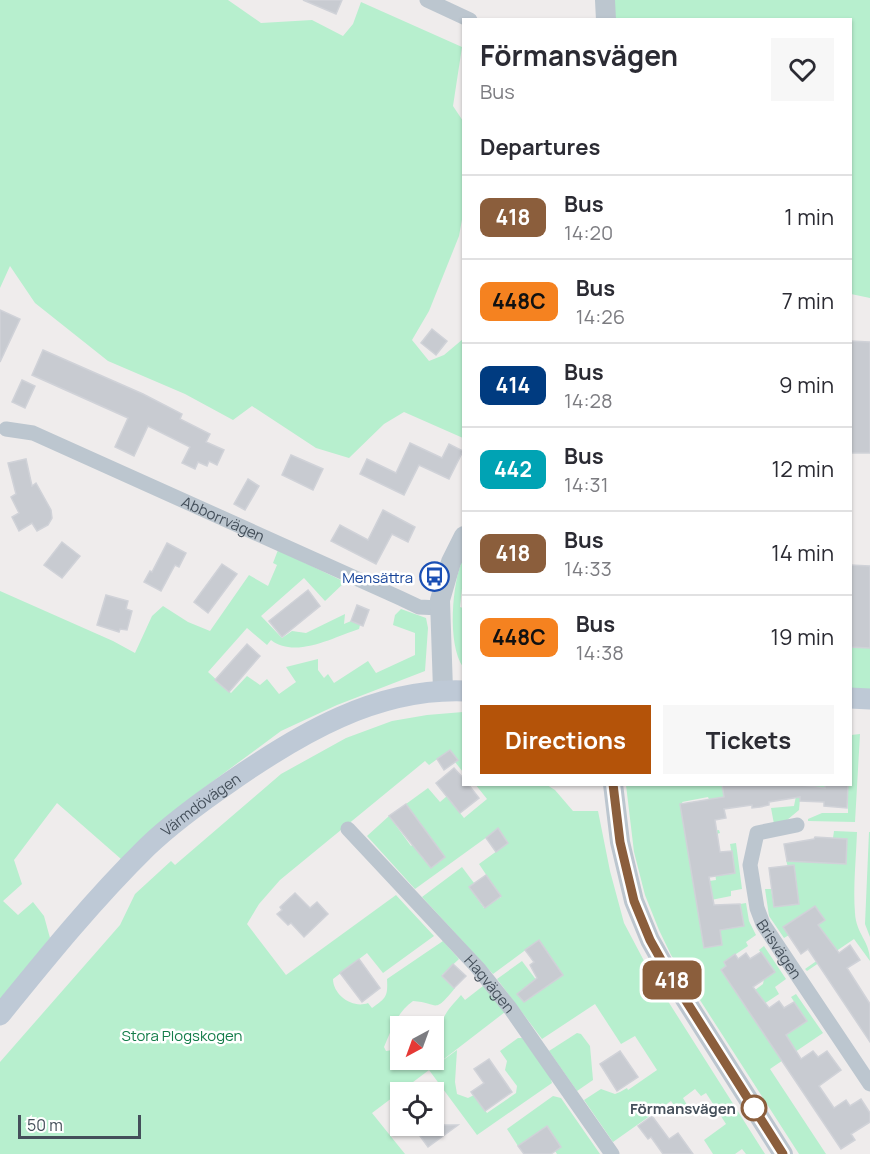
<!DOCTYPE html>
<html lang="en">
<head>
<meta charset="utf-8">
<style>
	body { margin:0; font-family:Manrope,sans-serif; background:#f7f7f7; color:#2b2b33; height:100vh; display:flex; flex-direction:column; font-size:22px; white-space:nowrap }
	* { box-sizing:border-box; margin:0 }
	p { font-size:20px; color:#7c7c81 }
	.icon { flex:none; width:33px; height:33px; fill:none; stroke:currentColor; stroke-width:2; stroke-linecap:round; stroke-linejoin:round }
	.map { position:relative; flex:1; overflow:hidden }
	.drawer { position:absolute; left:462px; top:18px; width:390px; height:768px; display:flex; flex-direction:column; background:#fff; border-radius:0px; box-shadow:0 2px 4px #0004 }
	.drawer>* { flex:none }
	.badge { padding:0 12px; border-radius:9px; font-size:21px; line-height:39px }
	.needle { width:39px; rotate:221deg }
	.tools { position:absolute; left:390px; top:1016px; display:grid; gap:12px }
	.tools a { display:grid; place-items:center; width:54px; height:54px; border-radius:0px; background:#fff; box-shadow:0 2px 4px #0004; font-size:30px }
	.scale { position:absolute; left:18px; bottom:15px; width:123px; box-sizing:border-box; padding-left:6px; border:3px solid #444f5a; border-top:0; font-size:16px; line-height:21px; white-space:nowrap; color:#444f5a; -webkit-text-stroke:4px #fff; paint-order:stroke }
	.map>.badge { position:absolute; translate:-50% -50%; box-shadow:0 0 0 3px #fff }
	h2 { padding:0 18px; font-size:22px; line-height:54px }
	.round { display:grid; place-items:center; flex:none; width:63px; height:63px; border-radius:0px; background:#f7f7f7 }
	.head { display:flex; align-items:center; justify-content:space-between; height:102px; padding:0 18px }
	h1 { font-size:28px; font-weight:700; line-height:45px }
	.primary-button { display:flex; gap:12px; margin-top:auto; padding:12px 18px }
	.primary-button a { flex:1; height:69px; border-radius:0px; background:#b45309; color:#fff; font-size:24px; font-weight:700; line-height:69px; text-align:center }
	.primary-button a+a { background:#f7f7f7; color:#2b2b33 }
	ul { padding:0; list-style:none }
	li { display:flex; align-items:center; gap:18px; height:84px; padding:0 18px; border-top:2px solid #e1e1e2 }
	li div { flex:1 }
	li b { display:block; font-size:22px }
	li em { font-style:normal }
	li .badge { min-width:66px; font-weight:700; text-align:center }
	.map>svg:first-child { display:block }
	.green { fill:#b7efce }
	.building { fill:#c8cbd1; stroke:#d0d2d8; stroke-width:1.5 }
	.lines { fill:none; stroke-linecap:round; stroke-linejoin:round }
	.minor { stroke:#bcc6cf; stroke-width:15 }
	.tertiary { stroke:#bcc6cf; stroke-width:20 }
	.secondary { stroke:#bec9d6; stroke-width:21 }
	.line-casing { stroke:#fff; stroke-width:14 }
	.line { stroke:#8b5e3c; stroke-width:9 }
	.stop-dot { fill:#fff; stroke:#8b5e3c; stroke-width:3 }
	.labels { text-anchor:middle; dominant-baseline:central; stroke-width:5; stroke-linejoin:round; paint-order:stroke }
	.street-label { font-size:15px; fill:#444f5a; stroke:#fff }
	.transit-label { font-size:15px; fill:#164399; stroke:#fff; text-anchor:end }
	.park-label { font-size:15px; fill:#137c49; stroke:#fff }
	.stop-label { font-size:15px; font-weight:bold; fill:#444f5a; stroke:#fff; text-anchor:end }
</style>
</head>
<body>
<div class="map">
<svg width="870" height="1154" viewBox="0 0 870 1154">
	<rect width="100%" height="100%" fill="#efecec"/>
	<!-- green -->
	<g class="green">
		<polygon points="0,0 228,0 261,23 312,20 343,36 353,24 361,2 462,47 453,106 463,121 463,214 459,236 429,311 412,340 429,361 444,355 463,339 463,438 404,412 384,424 349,458 316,448 252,406 233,420 185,394 108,361 35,303 10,266 0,288"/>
		<polygon points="613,0 870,0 870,298 851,294 850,20 614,19"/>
		<path d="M278 550 345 582 325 601 304 578 261 616 282 638 292 631 306 633 345 614 344 624 351 621 360 625 359 629C334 637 295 659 271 640L267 645 247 628 208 672 231 693 247 676 260 685 267 679 279 694 296 682 286 667 318 659V670L324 678 328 674 334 683 368 661 376 673 415 655V633L393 625 395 615 401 609 426 618 428 628 425 671 337 705 281 731 197 793 121 859 57 803 14 860 22 884 3 901 18 915 33 902 44 916 50 938 0 1000V591L113 641 135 653 152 616 163 606 188 622 210 631 249 575 268 586 277 565 273 563Z"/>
		<path d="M463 558V579L460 607 463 608V667C447 644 452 583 463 558Z"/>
		<polygon points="850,647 870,648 870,692 851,691"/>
		<path d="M463 712V772L455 762 458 760 450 750 429 765 425 761 280 880 259 904 247 924 286 975 396 895 434 936 383 973 367 953 333 979C333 995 353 1009 368 1003L372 1008C386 998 388 997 387 979L443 941 459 959 442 975 455 988C433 1015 440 1003 413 1001 397 1012 391 1031 384 1047L386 1051 400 1049V1059H434V1036L441 1033C440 1016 451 1007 461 995L465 1000 483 986 505 1012 431 1069 457 1050 455 1082 457 1094 468 1098 474 1095 487 1113 516 1093 517 1086 505 1070 507 1061 500 1051 518 1038H522L550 1076 552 1083 477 1135 429 1070 372 1113 405 1154H0V1062L120 925 135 894 171 861 175 865 281 774 346 738 392 721 427 715Z"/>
		<polygon points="860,734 855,822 808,821 808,819 822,813 848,813 848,785 850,784 851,735"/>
		<polygon points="475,784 547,785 555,790 573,811 598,811 610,871 624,923 652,976 765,1154 746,1154 742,1149 735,1154 713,1154 704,1140 726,1124 706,1093 701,1096 695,1089 683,1098 687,1105 678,1111 671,1101 613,1142 584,1100 601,1089 615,1094 620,1092 627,1088 628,1090 657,1070 635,1036 621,1044 595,1004 542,1039 497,979 522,961 543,989 563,975 539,940 493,974 422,897 462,867 474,883 469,887 484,908 501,897 479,864 508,843 498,829 415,889 367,836 389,816 411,846 427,833 406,804 428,788 440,802 447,796 464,818 487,799"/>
		<polygon points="626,785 722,785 725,802 711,804 708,797 682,802 700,833 719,830 720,833 696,840 709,881 716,880 714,864 735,873 730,844 736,843 742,889 731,891 731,896 706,901 720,930 744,926 740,904 746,903 749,921 756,935 746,942 748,946 724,962 726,966 721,970 742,1001 756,992 755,990 763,984 764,979 774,972 759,950 764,946 786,979 775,987 779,994 758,1008 786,1035 807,1021 791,997 796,994 823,1033 770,1069 826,1154 799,1154 671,955 659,930 645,895 634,852"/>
		<polygon points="794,785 825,785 824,796 801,787 799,810 787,820 774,824 771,808 794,806 796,796"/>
		<path d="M834 831 857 832C856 859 853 887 855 913 856 934 870 941 870 961L854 939 807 971 805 969 835 948 830 941 828 942 817 925 824 920 815 906 783 927 789 935 784 938 769 916 765 889H771L774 907 798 904 786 860 814 855 846 864 847 839 833 838Z"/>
		<polygon points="869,832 870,832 870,937 865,924"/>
		<polygon points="577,1033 581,1034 590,1046 593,1080 577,1091 549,1051"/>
		<polygon points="553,1096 561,1098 600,1154 557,1154 555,1151 561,1147 547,1127 518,1146 507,1129"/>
	</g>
	<!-- building -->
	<g class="building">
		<polygon points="303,0 342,0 336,14"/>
		<polygon points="0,310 20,319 0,362"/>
		<polygon points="432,329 447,341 436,355 421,343"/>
		<polygon points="850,341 870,342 870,453 850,453"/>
		<polygon points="43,350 143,394 182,414 180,419 210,434 206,442 224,450 217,465 209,461 207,466 198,462 195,469 182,463 190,447 148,426 134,456 115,447 128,418 32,375"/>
		<polygon points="22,380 35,386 25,408 12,402"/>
		<polygon points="410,443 442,458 449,444 463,451 449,479 419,465 404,495 360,474 367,459 396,473"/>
		<polygon points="291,455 323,469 313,490 282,475"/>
		<polygon points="26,459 32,486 36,483 51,510 52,518 48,525 37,531 32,523 19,531 12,517 19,513 11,497 16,494 8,463"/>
		<polygon points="248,479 259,486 245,510 234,504"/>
		<polygon points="383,510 415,527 408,542 392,534 376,564 331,541 340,525 368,540"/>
		<polygon points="62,542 80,556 62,578 44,565"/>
		<polygon points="167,543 186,553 179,567 175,565 161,591 144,582 150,571 152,572"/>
		<polygon points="222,564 237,574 208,613 194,602"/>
		<polygon points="850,565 870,566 870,648 850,647"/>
		<polygon points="308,590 320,606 282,637 269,621"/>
		<polygon points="106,595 128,601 126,609 132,611 127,630 120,629 119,632 97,625"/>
		<polygon points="357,605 369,610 363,626 351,621"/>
		<polygon points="247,644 260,656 229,692 215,680"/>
		<polygon points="450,750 458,760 444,770 437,759"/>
		<polygon points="454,768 464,779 464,784 468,784 479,798 460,813 436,783"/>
		<polygon points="722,784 792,784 825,788 825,784 848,784 847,808 824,806 824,802 800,801 800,797 769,802 769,805 760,807 752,808 752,805 724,809 726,818 715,820 720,852 732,851 735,873 709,877 714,905 740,904 744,926 720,930 722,945 704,948 680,804 724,797"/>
		<polygon points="406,804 445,857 431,868 389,816"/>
		<polygon points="498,828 508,843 496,852 486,838"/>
		<polygon points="815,837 847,839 846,864 787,861 784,844 814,839"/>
		<polygon points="794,865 799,904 774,907 769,868"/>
		<polygon points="486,875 501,896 485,908 469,887"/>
		<polygon points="295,893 310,908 317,902 328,914 304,937 291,923 288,925 277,914 282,910 280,907"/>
		<polygon points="815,906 825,920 818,925 839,953 850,945 860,960 847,968 870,1004 870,1042 808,949 801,954 783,927"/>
		<polygon points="539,940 563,975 524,1002 517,994 537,978 530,965 534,962 525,950"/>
		<polygon points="761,952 775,972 753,987 769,1008 779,1001 784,1008 794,1002 807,1021 786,1035 801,1059 813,1051 818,1057 827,1051 841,1070 819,1086 834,1108 846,1100 850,1106 861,1099 870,1113 870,1122 851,1134 855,1140 841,1149 721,970 726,966 724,962 735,954 738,959 746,953 750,959"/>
		<polygon points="359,959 380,988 362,1002 340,973"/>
		<polygon points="453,964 466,976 454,988 442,976"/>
		<polygon points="620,1051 638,1077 617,1091 600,1064"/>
		<polygon points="489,1059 512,1092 485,1111 471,1092 484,1083 474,1069"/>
		<polygon points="434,1111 444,1125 458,1125 428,1147 412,1125 434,1125"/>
		<polygon points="652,1116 669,1139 678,1133 693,1154 663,1154 651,1137 648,1139 638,1126"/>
		<polygon points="547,1126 561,1147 551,1154 524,1154 518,1146"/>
	</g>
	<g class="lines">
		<!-- minor -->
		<g class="minor">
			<polyline points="427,0 470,20"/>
			<path id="s1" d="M6 429 33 433 400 598 419 607 440 608"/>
			<path id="s2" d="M797 825 757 833 750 865 757 908 763 924 870 1084"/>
			<path id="s3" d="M348 829 478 968 510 1008 612 1154"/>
		</g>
		<!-- tertiary -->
		<g class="tertiary">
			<polyline points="605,0 606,20"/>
			<polyline points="443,690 440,600 451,562 464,536"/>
			<polyline points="613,784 620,842 634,901 650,940 669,974 783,1154"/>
		</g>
		<!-- secondary -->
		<g class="secondary">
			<polyline points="850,698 870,699"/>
			<path id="s4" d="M0 1015C47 957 94 899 147 847 172 823 201 802 230 782 299 734 376 688 464 691"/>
		</g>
	</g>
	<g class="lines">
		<defs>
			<polyline id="line" points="613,784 620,842 634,901 650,940 669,974 783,1154"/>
		</defs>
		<!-- line casing -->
		<use href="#line" class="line-casing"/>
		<!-- line -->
		<use href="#line" class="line"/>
	</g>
	<!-- icons -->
	<defs>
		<symbol id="bus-ring" viewBox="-11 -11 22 22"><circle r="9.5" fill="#fff" stroke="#1a4fb4" stroke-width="1.5"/><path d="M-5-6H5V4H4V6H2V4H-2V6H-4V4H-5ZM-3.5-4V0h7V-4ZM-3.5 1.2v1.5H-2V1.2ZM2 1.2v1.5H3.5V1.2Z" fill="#1a4fb4"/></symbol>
	</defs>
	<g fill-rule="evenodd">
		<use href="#bus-ring" x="418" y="560" width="33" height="33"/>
	</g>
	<!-- markers -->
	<circle class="stop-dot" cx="754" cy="1108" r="12"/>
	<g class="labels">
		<!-- street labels -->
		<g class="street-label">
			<text stroke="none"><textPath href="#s1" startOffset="236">Abborrvägen</textPath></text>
			<text stroke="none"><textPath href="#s4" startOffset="292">Värmdövägen</textPath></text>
			<text stroke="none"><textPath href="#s2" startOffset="164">Brisvägen</textPath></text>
			<text stroke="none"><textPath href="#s3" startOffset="210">Hagvägen</textPath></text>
		</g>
		<!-- transit labels -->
		<g class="transit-label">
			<text x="413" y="577">Mensättra</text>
		</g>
		<!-- park labels -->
		<g class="park-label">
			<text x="182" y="1035">Stora Plogskogen</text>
		</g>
		<!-- stop labels -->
		<g class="stop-label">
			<text x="736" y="1108">Förmansvägen</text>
		</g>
	</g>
</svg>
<div class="tools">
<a><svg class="needle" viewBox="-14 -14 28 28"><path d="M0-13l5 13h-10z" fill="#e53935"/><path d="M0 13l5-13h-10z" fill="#7c7c81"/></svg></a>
<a><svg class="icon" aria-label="locate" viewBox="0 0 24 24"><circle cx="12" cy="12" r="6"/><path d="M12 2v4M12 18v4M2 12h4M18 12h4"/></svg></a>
</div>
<div class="scale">50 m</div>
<b class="badge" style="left:672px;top:980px;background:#8b5e3c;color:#fff">418</b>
<section class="drawer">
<div class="head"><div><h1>Förmansvägen</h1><p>Bus</p></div><a class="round"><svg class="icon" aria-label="heart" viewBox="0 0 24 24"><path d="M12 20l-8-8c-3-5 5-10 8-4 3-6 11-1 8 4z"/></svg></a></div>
<h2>Departures</h2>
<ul>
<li><span class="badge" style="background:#8b5e3c;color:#fff">418</span><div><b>Bus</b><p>14:20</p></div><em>1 min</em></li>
<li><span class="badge" style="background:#f58220;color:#111">448C</span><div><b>Bus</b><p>14:26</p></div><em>7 min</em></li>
<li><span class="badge" style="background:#003b80;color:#fff">414</span><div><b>Bus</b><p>14:28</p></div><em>9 min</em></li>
<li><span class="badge" style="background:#00a3b4;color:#fff">442</span><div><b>Bus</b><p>14:31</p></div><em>12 min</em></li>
<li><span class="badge" style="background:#8b5e3c;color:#fff">418</span><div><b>Bus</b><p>14:33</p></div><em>14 min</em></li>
<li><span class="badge" style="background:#f58220;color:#111">448C</span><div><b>Bus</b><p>14:38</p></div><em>19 min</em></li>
</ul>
<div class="primary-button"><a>Directions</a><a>Tickets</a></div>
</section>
</div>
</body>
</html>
